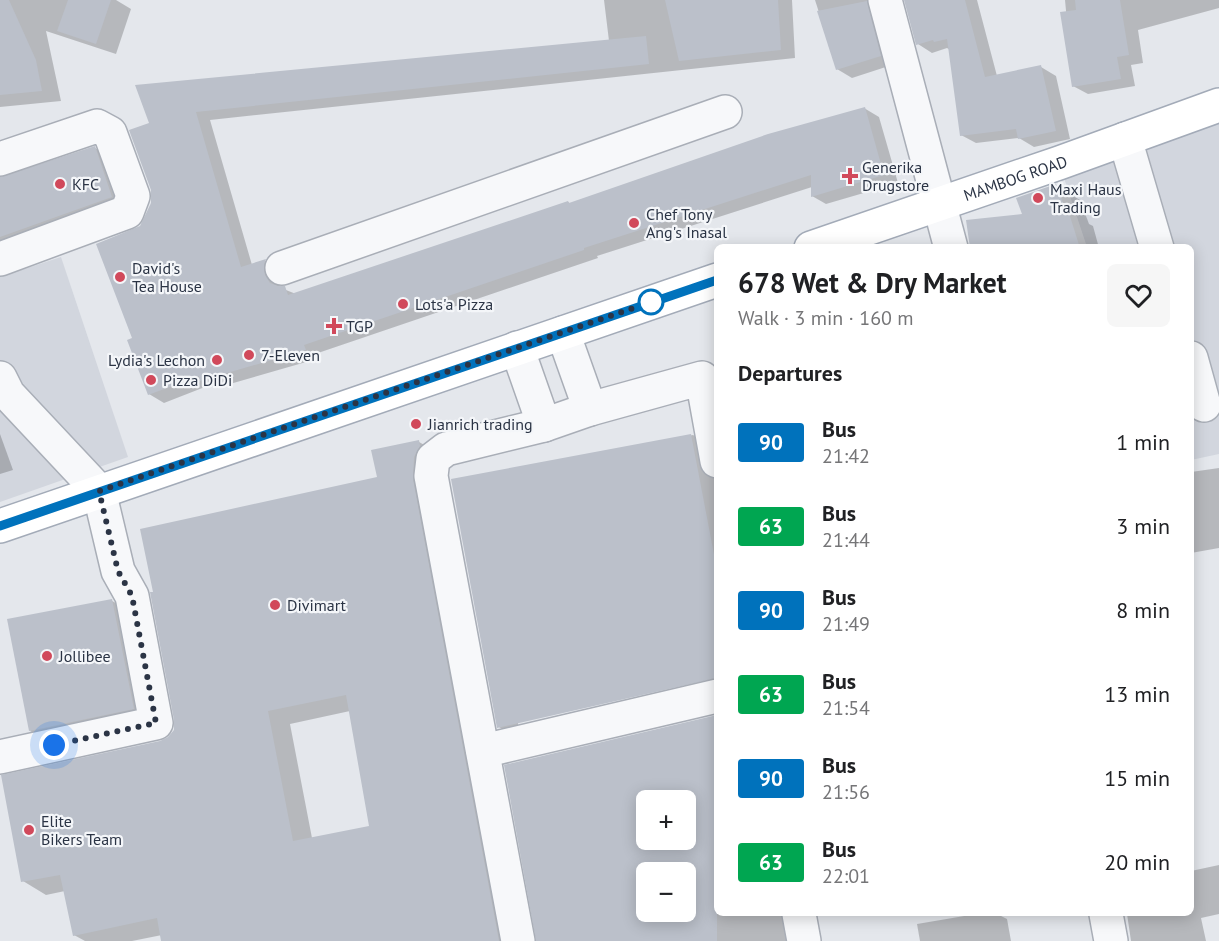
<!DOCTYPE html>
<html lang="en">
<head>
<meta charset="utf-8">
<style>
	body { margin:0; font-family:"PT Sans",sans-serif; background:#f6f6f6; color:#202124; height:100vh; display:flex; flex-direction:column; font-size:22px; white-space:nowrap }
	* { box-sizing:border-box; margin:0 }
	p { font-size:20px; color:#757577 }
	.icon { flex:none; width:33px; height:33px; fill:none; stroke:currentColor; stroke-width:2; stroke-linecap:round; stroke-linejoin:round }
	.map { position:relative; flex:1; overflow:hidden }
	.drawer { position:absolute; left:714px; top:244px; width:480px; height:672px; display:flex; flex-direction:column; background:#fff; border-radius:9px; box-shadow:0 3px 15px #0003 }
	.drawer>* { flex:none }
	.badge { padding:0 12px; border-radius:4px; font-size:21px; line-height:39px }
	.buttons { position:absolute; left:636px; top:790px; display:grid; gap:12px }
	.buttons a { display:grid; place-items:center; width:60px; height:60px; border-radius:9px; background:#fff; box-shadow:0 3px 15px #0003; font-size:30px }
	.you { position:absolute; width:30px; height:30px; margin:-15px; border:4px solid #fff; border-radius:50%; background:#1a73e8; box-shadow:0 0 0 9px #1a73e833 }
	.map>.badge { position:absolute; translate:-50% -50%; box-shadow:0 0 0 3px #fff }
	h2 { padding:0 24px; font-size:22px; line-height:54px }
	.round { display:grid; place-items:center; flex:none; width:63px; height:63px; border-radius:9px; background:#f6f6f6 }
	.overview { display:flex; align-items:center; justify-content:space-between; height:102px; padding:0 24px }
	h1 { font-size:28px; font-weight:700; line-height:45px }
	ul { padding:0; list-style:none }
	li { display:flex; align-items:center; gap:18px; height:84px; padding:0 24px }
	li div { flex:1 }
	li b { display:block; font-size:22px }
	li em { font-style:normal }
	li .badge { min-width:66px; font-weight:700; text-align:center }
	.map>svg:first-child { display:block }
	.built { fill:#d2d6de }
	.shadow { fill:#0003; fill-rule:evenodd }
	.building { fill:#bbc0ca; fill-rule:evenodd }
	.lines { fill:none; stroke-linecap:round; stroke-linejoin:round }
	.minor-casing { stroke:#a9aeb7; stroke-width:36 }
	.major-casing { stroke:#a3abb8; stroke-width:36 }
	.minor { stroke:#f7f8fa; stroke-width:33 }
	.major { stroke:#fff; stroke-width:33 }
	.line-casing { stroke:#fff; stroke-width:14 }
	.line { stroke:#0072bc; stroke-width:9 }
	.walk { stroke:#2b3445; stroke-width:6; stroke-dasharray:0 10.8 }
	.poi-dot { fill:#d1495b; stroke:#f4f6f9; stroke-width:2 }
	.stop-dot { fill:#fff; stroke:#0072bc; stroke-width:3 }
	.labels { text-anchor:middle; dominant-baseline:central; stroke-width:4.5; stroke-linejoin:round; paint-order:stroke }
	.poi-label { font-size:16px; fill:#2b3445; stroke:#f4f6f9; text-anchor:start }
	.street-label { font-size:16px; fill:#2b3445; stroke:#f4f6f9 }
</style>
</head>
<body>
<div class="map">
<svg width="1219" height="941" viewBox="0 0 1219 941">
	<rect width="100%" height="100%" fill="#e4e7ec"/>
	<!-- built -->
	<g class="built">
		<polygon points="1219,105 1219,454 1191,460 1191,248 1087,247 1059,163"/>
		<polygon points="61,257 128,457 0,502 0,277"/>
	</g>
	<!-- shadow -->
	<g class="shadow">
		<polygon points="0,0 116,0 131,9 116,54 46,31 61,101 0,107"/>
		<polygon points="604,0 792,0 795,58 210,120 252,265 266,261 280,269 278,274 279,284 281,288 296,294 568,202 571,204 864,108 879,117 898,183 826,204 812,196 812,187 597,256 598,258 318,353 320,358 216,388 210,385 164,403 149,394 134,339 141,227 152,203 151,124 137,86 609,41"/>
		<polygon points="815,0 884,0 895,64 852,78 837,69"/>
		<polygon points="906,0 977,0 997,76 1041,67 1056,76 1070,139 1034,147 1019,138 976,143 961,135 950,50 947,48 932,53 918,44"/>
		<polygon points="1065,0 1219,0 1219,8 1138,30 1143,63 1131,65 1135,86 1088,94 1073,86"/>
		<polygon points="95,148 116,160 134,208 0,247 0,178"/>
		<polygon points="1056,186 1080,200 1089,224 1093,226 1099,248 970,248 1024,215"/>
		<polygon points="0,434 13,470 0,474"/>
		<polygon points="693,435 717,449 717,675 518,722 518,725 717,678 717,696 523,742 499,727 452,480"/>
		<path d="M419 442 442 455 519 941H163L162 935 132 941H85L74 935 65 891 46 895 23 881 160 743 169 738 379 478ZM350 711 370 828 312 838 290 724Z"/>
		<polygon points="1219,468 1219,548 1191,553 1191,472"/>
		<polygon points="112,601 127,609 148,717 45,739 30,731"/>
		<path d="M717 717V914H805L806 941H538L506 766ZM646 801H686V840H646ZM646 873H686V912H646Z"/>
		<polygon points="1219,865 1219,914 1201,918 1206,941 1131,941 1127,914 1191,914 1191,871"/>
		<polygon points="976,914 997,914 1007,919 1011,941 920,941 917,924"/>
	</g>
	<!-- building -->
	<g class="building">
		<polygon points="0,0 9,0 36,60 42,91 0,95"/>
		<polygon points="68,0 111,0 96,44 57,31"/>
		<polygon points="665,0 778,0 781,50 679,61"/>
		<polygon points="904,0 965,0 985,77 1041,65 1056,131 1018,139 1016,129 960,136 947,39 934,42 933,40 916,45"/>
		<polygon points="1075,0 1120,0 1129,55 1117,57 1121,79 1072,87 1060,12 1076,10"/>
		<polygon points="867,1 881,56 836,70 817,11"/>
		<polygon points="646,36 649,64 196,112 241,267 266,259 264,265 265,275 270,283 278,286 285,286 288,295 568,201 569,203 768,134 865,107 884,175 811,197 811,175 584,248 584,250 304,345 306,350 200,381 199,376 148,395 127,340 132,338 96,244 140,226 151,203 151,190 129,130 149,123 135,85"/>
		<polygon points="95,146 112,197 0,237 0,177"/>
		<polygon points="1056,184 1066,211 1068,210 1080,248 970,248 966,220 1022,214 1016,198"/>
		<polygon points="691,434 717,570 717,678 497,728 451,479"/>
		<path d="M419 440 420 446 414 457 413 479 499 941H161L157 918 73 936 60 875 21 882 1 775 160 741 168 737 174 730V720L150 592H153L140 529 377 477 371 450ZM346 695 369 826 293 841 268 711Z"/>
		<polygon points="112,599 134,709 29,731 7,619"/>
		<path d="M717 715V941H536L504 765ZM646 801H686V840H646ZM646 873H686V912H646Z"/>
	</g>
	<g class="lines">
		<defs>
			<g id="minor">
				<polyline points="885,0 951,248"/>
				<polyline points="1125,139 1157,248"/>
				<polyline points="0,159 97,126 110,133 133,196 127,212 0,259"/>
				<polyline points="282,268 725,112"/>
				<polyline points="563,333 590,409"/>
				<polyline points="517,348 544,425"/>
				<polyline points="1191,358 1204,405"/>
				<polyline points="0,378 8,394 99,491 118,571 132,596 156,723 0,757"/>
				<polyline points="483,751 717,696"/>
				<polyline points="799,914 804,941"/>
				<polyline points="1106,914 1111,941"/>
				<polyline points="518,941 431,476 433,459 446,449 544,425 590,409 702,378 717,461"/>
			</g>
			<g id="major">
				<path id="s1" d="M811 248 1059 163 1219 105"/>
				<polyline points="0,526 717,280"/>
			</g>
		</defs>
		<!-- minor casing -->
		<use href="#minor" class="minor-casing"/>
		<!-- major casing -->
		<use href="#major" class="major-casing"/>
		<!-- minor -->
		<use href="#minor" class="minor"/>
		<!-- major -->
		<use href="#major" class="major"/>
	</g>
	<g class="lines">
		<defs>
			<polyline id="line" points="0,526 717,280"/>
		</defs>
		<!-- line casing -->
		<use href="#line" class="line-casing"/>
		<!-- line -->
		<use href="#line" class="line"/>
		<!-- walk -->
		<polyline class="walk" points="54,745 156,723 132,596 118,571 99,491 651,302"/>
	</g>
	<!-- markers -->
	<g class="poi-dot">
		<path d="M847 167h6v6h6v6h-6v6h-6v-6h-6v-6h6z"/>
		<circle cx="60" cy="184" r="6"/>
		<circle cx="1038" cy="198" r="6"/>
		<circle cx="634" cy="223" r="6"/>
		<circle cx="120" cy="277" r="6"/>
		<circle cx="403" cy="304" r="6"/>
		<path d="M331 317h6v6h6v6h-6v6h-6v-6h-6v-6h6z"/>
		<circle cx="249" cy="355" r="6"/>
		<circle cx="217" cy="360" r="6"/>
		<circle cx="151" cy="380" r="6"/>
		<circle cx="416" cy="424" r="6"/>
		<circle cx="275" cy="605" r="6"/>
		<circle cx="47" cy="656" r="6"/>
		<circle cx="29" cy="830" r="6"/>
	</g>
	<circle class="stop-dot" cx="651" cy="302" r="12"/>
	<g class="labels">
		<!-- poi labels -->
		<g class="poi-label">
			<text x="862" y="167">Generika<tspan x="862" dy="18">Drugstore</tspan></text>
			<text x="72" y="184">KFC</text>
			<text x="1050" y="189">Maxi Haus<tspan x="1050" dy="18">Trading</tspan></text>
			<text x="646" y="214">Chef Tony<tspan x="646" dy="18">Ang's Inasal</tspan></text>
			<text x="132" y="268">David's<tspan x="132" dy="18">Tea House</tspan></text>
			<text x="415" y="304">Lots'a Pizza</text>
			<text x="346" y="326">TGP</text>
			<text x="261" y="355">7-Eleven</text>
			<text x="205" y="360" text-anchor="end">Lydia's Lechon</text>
			<text x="163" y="380">Pizza DiDi</text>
			<text x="428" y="424">Jianrich trading</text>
			<text x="287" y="605">Divimart</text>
			<text x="59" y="656">Jollibee</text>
			<text x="41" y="821">Elite<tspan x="41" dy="18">Bikers Team</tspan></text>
		</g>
		<!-- street labels -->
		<g class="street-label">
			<text stroke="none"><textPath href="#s1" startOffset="216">MAMBOG ROAD</textPath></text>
		</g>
	</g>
</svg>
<div class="buttons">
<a>+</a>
<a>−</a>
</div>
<div class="you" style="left:54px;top:745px"></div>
<section class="drawer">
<div class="overview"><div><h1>678 Wet &amp; Dry Market</h1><p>Walk · 3 min · 160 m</p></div><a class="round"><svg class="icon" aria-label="heart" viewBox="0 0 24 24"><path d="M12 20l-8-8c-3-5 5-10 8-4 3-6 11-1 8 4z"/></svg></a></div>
<h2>Departures</h2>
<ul>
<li><span class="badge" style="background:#0072bc;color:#fff">90</span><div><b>Bus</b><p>21:42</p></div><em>1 min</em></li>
<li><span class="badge" style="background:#00a651;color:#fff">63</span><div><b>Bus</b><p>21:44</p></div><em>3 min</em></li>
<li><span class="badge" style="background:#0072bc;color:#fff">90</span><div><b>Bus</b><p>21:49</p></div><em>8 min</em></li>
<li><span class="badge" style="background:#00a651;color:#fff">63</span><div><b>Bus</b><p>21:54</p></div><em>13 min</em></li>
<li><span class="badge" style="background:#0072bc;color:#fff">90</span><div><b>Bus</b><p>21:56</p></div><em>15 min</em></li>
<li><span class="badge" style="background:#00a651;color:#fff">63</span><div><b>Bus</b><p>22:01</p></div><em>20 min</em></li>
</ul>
</section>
</div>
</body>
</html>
